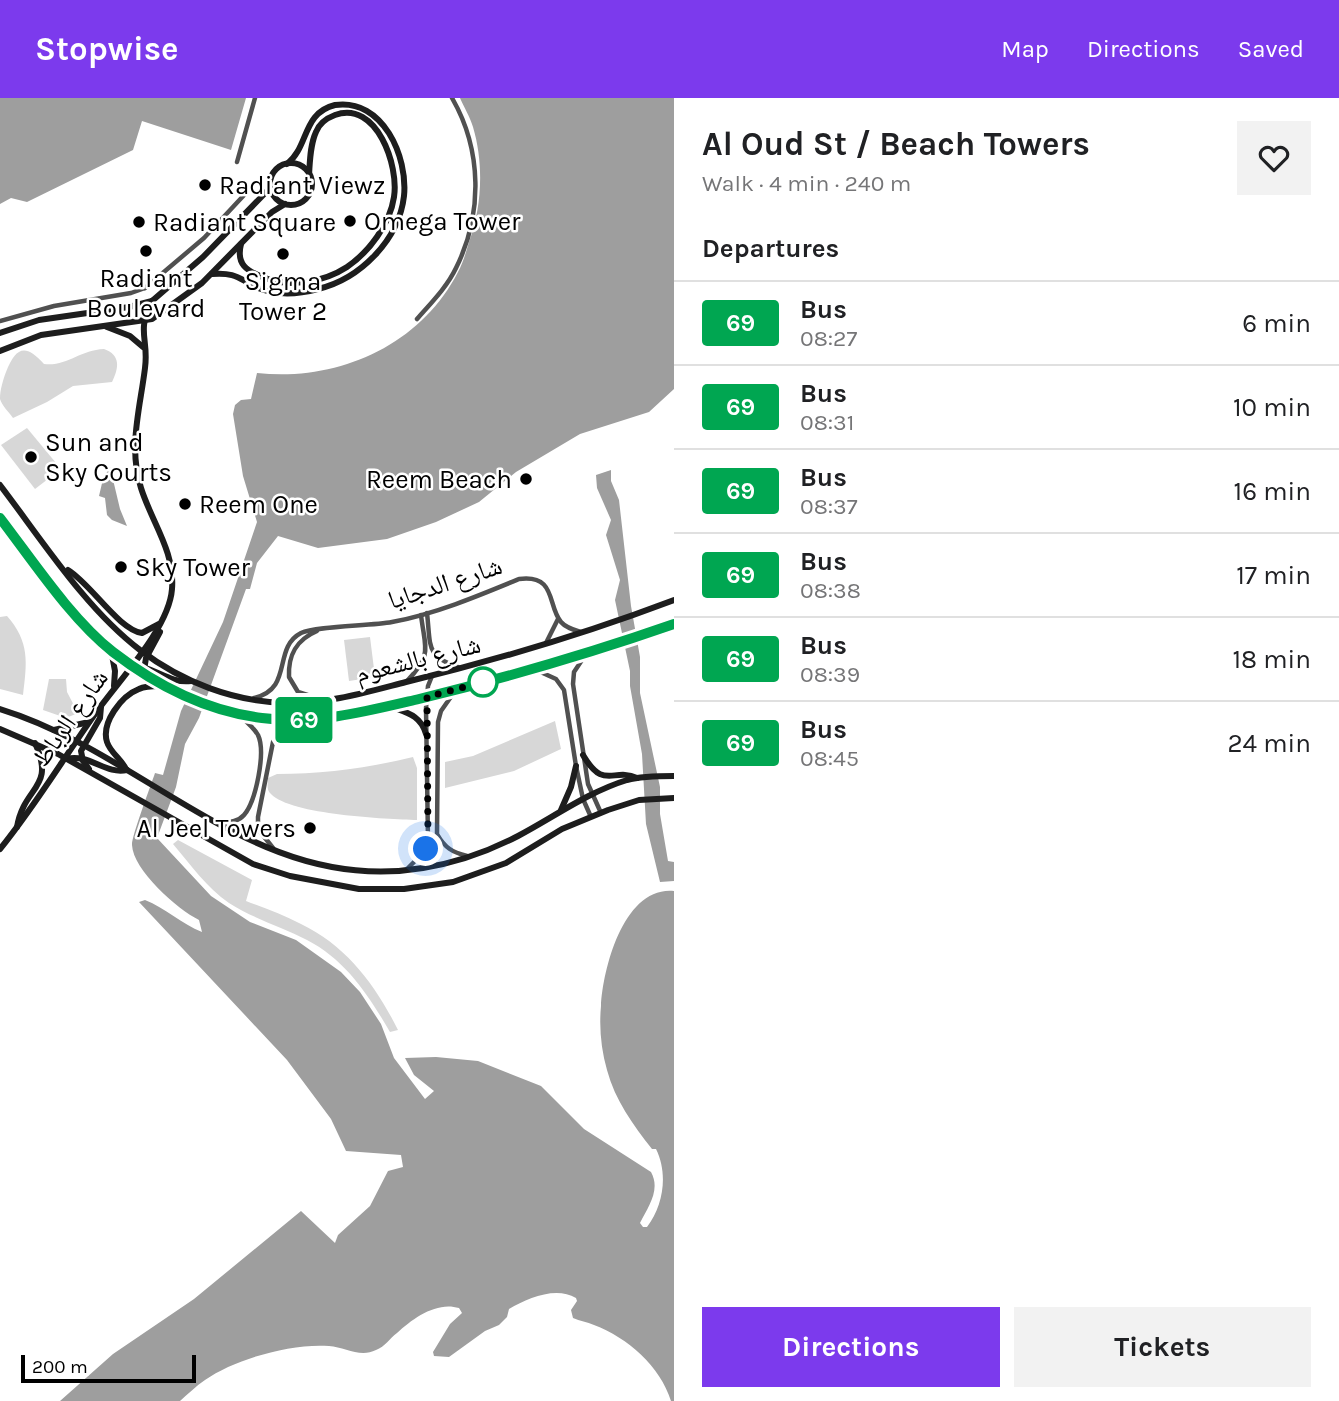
<!DOCTYPE html>
<html lang="en">
<head>
<meta charset="utf-8">
<style>
	body { margin:0; font-family:Karla,"Noto Naskh Arabic",sans-serif; background:#f2f2f2; color:#202124; height:100vh; display:flex; flex-direction:column; font-size:26px; white-space:nowrap }
	* { box-sizing:border-box; margin:0 }
	p { font-size:23px; color:#757577 }
	.icon { flex:none; width:38px; height:38px; fill:none; stroke:currentColor; stroke-width:2; stroke-linecap:round; stroke-linejoin:round }
	.map { position:relative; flex:1; overflow:hidden }
	.side { display:flex; flex-direction:column; background:#fff; width:665px }
	.side>* { flex:none }
	.badge { padding:0 14px; border-radius:5px; font-size:24px; line-height:46px }
	.scale { position:absolute; left:21px; bottom:18px; width:175px; box-sizing:border-box; padding-left:7px; border:4px solid #000; border-top:0; font-size:19px; line-height:24px; white-space:nowrap; color:#000; -webkit-text-stroke:5px #fff; paint-order:stroke }
	.you { position:absolute; width:35px; height:35px; margin:-18px; border:5px solid #fff; border-radius:50%; background:#1a73e8; box-shadow:0 0 0 10px #1a73e833 }
	.map>.badge { position:absolute; translate:-50% -50%; box-shadow:0 0 0 4px #fff }
	h2 { padding:0 28px; font-size:26px; line-height:63px }
	.round { display:grid; place-items:center; flex:none; width:74px; height:74px; border-radius:0px; background:#f2f2f2 }
	.head { display:flex; align-items:center; justify-content:space-between; height:119px; padding:0 28px }
	h1 { font-size:33px; font-weight:700; line-height:52px }
	.cta { display:flex; gap:14px; margin-top:auto; padding:14px 28px }
	.cta a { flex:1; height:80px; border-radius:0px; background:#7c3aed; color:#fff; font-size:28px; font-weight:700; line-height:80px; text-align:center }
	.cta a+a { background:#f2f2f2; color:#202124 }
	ul { padding:0; list-style:none }
	li { display:flex; align-items:center; gap:21px; height:84px; padding:0 28px; border-top:2px solid #e0e0e0 }
	li div { flex:1 }
	li b { display:block; font-size:26px }
	li em { font-style:normal }
	li .badge { min-width:77px; font-weight:700; text-align:center }
	header { display:flex; align-items:center; gap:42px; box-sizing:border-box; height:98px; padding:0 35px; background:#7c3aed; color:#fff }
	header strong { font-size:33px }
	nav { display:flex; gap:38px; margin-inline-start:auto; font-size:24px }
	main { display:flex; flex:1; min-height:0 }
	.map>svg:first-child { display:block }
	.green { fill:#d7d7d7 }
	.water { fill:#9e9e9e }
	.lines { fill:none; stroke-linecap:round; stroke-linejoin:round }
	.street { stroke:#505050; stroke-width:4.5 }
	.secondary { stroke:#1d1d1d; stroke-width:6 }
	.line-casing { stroke:#fff; stroke-width:16 }
	.line { stroke:#00a651; stroke-width:10 }
	.walk { stroke:#000; stroke-width:7; stroke-dasharray:0 12.6 }
	.poi-dot { fill:#000; stroke:#fff; stroke-width:2.5 }
	.stop-dot { fill:#fff; stroke:#00a651; stroke-width:3.5 }
	.labels { text-anchor:middle; dominant-baseline:central; stroke-width:5; stroke-linejoin:round; paint-order:stroke }
	.poi-label { font-size:26px; fill:#000; stroke:#fff; text-anchor:start }
	.street-label { font-size:26px; fill:#000; stroke:#fff }
</style>
</head>
<body>
<header>
<strong>Stopwise</strong>
<nav><a>Map</a><a>Directions</a><a>Saved</a></nav>
</header>
<main>
<div class="map">
<svg width="674" height="1303" viewBox="0 0 674 1303">
	<rect width="100%" height="100%" fill="#fff"/>
	<!-- green -->
	<g class="green">
		<path d="M104 251C121 257 119 270 112 284L73 288 47 304 13 320C9 314 2 308 0 301 0 292 3 282 6 274 16 249 25 245 44 266 66 269 80 252 104 251Z"/>
		<polygon points="27,330 61,371 35,391 1,347"/>
		<path d="M7 518C30 544 27 565 23 597L0 591V519Z"/>
		<polygon points="370,539 375,579 349,583 344,542"/>
		<polygon points="49,581 66,581 67,594 78,615 66,620 43,612"/>
		<polygon points="555,623 561,651 514,673 445,690 445,664 473,658"/>
		<path d="M413 659 417 670V722C387 721 291 717 271 696 266 692 268 685 268 680L277 676C323 676 368 670 413 659Z"/>
		<path d="M178 742 252 782 246 803C264 810 284 817 301 826 347 848 376 888 398 932L390 934C369 898 346 862 307 842 282 829 254 821 229 805 207 790 190 766 173 746Z"/>
	</g>
	<!-- water -->
	<g class="water">
		<polygon points="0,0 246,0 231,52 142,23 133,52 27,104 11,100 0,106"/>
		<path d="M460 0H674V291L649 314 580 336 516 374 479 404 436 424 387 441 318 450 278 438 257 465 250 491H246L199 620 185 646 176 689 157 740 211 798 250 824 296 842 341 874 360 894 381 926 394 960 425 1001 434 993 414 977 405 960 436 959 478 963 541 988 584 1031 651 1074C661 1092 648 1109 640 1125L643 1129H647C664 1107 668 1075 656 1051H652C633 1027 615 1002 607 972 601 951 599 929 601 908 603 870 624 788 674 793V1303H671C660 1268 628 1240 594 1227 587 1224 580 1223 573 1220L571 1212 577 1203 576 1200C556 1188 528 1200 509 1211L507 1219 499 1227 485 1233 449 1259 434 1258 433 1254 450 1226 462 1215 459 1210C437 1203 413 1220 397 1235 390 1240 385 1249 376 1252 360 1260 345 1249 329 1248 292 1245 235 1261 205 1282 196 1288 188 1296 180 1303H60L113 1256 194 1201 301 1113 335 1145 338 1137 370 1108 388 1073 403 1069 401 1057 346 1053 331 1021 287 962 139 804 145 802C165 810 182 826 202 834L199 822C177 811 133 772 132 747 131 740 151 687 155 675L163 677 181 613 223 524 257 424 243 378 233 316 235 307 241 302 251 301 257 275C337 284 420 248 458 174 463 165 466 154 469 144 482 109 484 66 473 29 470 19 464 9 460 0Z"/>
		<polygon points="110,369 120,411 127,428 112,422 107,417 105,400 99,398 103,381"/>
		<polygon points="611,372 611,383 619,402 631,508 640,559 640,595 660,689 660,716 668,763 674,764 674,783 660,784 646,726 642,656 630,588 630,573 615,502 620,482 606,437 611,422 597,390 596,377"/>
	</g>
	<g class="lines">
		<!-- street -->
		<g class="street">
			<polyline points="237,64 255,0"/>
			<polyline points="140,184 145,190"/>
			<path d="M417 221C431 205 447 189 456 170 483 116 482 52 452 0"/>
			<polyline points="0,223 54,208 131,195 145,190 204,140 246,95 239,91"/>
			<path d="M427 515C431 549 425 558 460 570"/>
			<path d="M317 533C296 542 288 557 289 579L298 594 320 601"/>
			<polyline points="546,545 558,521"/>
			<polyline points="586,556 574,574 573,586 588,686 601,715"/>
			<polyline points="534,571 556,581 564,592 576,668 583,701 591,719"/>
			<path d="M407 583C433 556 425 551 421 517"/>
			<path d="M455 593 441 613 438 624 437 736C445 750 452 754 467 758"/>
			<path d="M254 600C294 591 272 550 301 535 316 528 371 528 392 524 435 516 478 498 519 481 557 476 547 508 561 524 566 530 574 532 581 534"/>
			<path d="M219 725C228 724 238 724 244 717 256 703 266 654 258 637 254 630 246 623 239 617"/>
			<polyline points="273,750 258,731 258,719 273,644 282,631 296,623"/>
			<polyline points="408,770 424,754 428,743 426,610 428,588 432,578"/>
		</g>
		<!-- secondary -->
		<g class="secondary">
			<circle cx="291" cy="86" r="21"/>
			<path d="M241 146C236 166 246 173 265 180 290 190 324 184 347 169 369 154 390 126 394 99 399 68 377 2 335 17 327 20 319 26 316 34 310 47 310 63 309 77"/>
			<path d="M212 176C238 174 239 182 261 191 280 198 299 196 318 191 360 181 399 142 404 98 408 59 383 0 335 7 302 15 309 49 287 66"/>
			<polyline points="107,229 130,238 143,249"/>
			<polyline points="0,235 39,222 129,209 152,203 203,159 270,90"/>
			<polyline points="0,253 41,237 152,221 202,185 272,114 285,106"/>
			<path d="M0 387C42 442 85 510 140 552 182 584 234 604 287 605 327 606 367 594 406 584 497 562 587 535 674 502"/>
			<path d="M0 420C33 463 71 521 113 554 157 588 205 614 262 620 315 627 368 613 419 601 505 580 590 555 674 526"/>
			<path d="M68 472C91 486 119 532 142 535L159 526"/>
			<polyline points="111,552 115,573 114,588"/>
			<path d="M133 567C154 569 170 586 191 583"/>
			<polyline points="144,572 146,560 160,534"/>
			<path d="M392 609C408 615 421 618 426 636"/>
			<path d="M0 611C147 656 256 798 423 770 455 765 489 753 518 738 554 719 588 694 627 682 642 678 659 678 674 678"/>
			<polyline points="0,631 58,656 253,766 290,778 359,791 404,791 453,784 506,765 562,731 608,712 639,702 674,700"/>
			<polyline points="54,632 89,624"/>
			<path d="M583 657C604 693 613 669 637 680"/>
			<path d="M66 661C90 655 105 677 127 672"/>
			<polyline points="89,671 83,663 81,653 100,620 101,609"/>
			<path d="M126 671C121 661 110 654 107 644 101 625 121 598 139 591 145 588 153 588 160 588"/>
			<polyline points="561,712 571,689 576,668"/>
			<path d="M17 729C24 687 56 691 35 645"/>
			<path d="M0 751C35 708 63 661 95 616 118 583 169 531 172 491 175 453 152 425 141 390 128 349 140 311 145 270 149 241 136 234 152 203"/>
		</g>
	</g>
	<g class="lines">
		<defs>
			<path id="line" d="M0 420C33 463 71 521 113 554 157 588 206 613 262 620 315 627 368 613 419 601 505 580 591 555 674 526"/>
		</defs>
		<!-- line casing -->
		<use href="#line" class="line-casing"/>
		<!-- line -->
		<use href="#line" class="line"/>
		<!-- walk -->
		<polyline class="walk" points="426,751 428,743 427,599 483,584"/>
	</g>
	<!-- markers -->
	<g class="poi-dot">
		<circle cx="205" cy="87" r="7"/>
		<circle cx="350" cy="123" r="7"/>
		<circle cx="139" cy="124" r="7"/>
		<circle cx="146" cy="153" r="7"/>
		<circle cx="283" cy="156" r="7"/>
		<circle cx="31" cy="359" r="7"/>
		<circle cx="526" cy="381" r="7"/>
		<circle cx="185" cy="406" r="7"/>
		<circle cx="121" cy="469" r="7"/>
		<circle cx="310" cy="730" r="7"/>
	</g>
	<circle class="stop-dot" cx="483" cy="584" r="14"/>
	<g class="labels">
		<!-- poi labels -->
		<g class="poi-label">
			<text x="219" y="87">Radiant Viewz</text>
			<text x="364" y="123">Omega Tower</text>
			<text x="153" y="124">Radiant Square</text>
			<text x="146" y="180" text-anchor="middle">Radiant<tspan x="146" dy="30">Boulevard</tspan></text>
			<text x="283" y="183" text-anchor="middle">Sigma<tspan x="283" dy="30">Tower 2</tspan></text>
			<text x="45" y="344">Sun and<tspan x="45" dy="30">Sky Courts</tspan></text>
			<text x="512" y="381" text-anchor="end">Reem Beach</text>
			<text x="199" y="406">Reem One</text>
			<text x="135" y="469">Sky Tower</text>
			<text x="296" y="730" text-anchor="end">Al Jeel Towers</text>
		</g>
		<!-- street labels -->
		<g class="street-label">
			<text transform="translate(445 485) rotate(-18)">شارع الدجايا</text>
			<text transform="translate(418 561) rotate(-14)">شارع بالشعوم</text>
			<text transform="translate(70 620) rotate(-55)">شارع الرباط</text>
		</g>
	</g>
</svg>
<div class="scale">200 m</div>
<div class="you" style="left:426px;top:751px"></div>
<b class="badge" style="left:304px;top:622px;background:#00a651;color:#fff">69</b>
</div>
<section class="side">
<div class="head"><div><h1>Al Oud St / Beach Towers</h1><p>Walk · 4 min · 240 m</p></div><a class="round"><svg class="icon" aria-label="heart" viewBox="0 0 24 24"><path d="M12 20l-8-8c-3-5 5-10 8-4 3-6 11-1 8 4z"/></svg></a></div>
<h2>Departures</h2>
<ul>
<li><span class="badge" style="background:#00a651;color:#fff">69</span><div><b>Bus</b><p>08:27</p></div><em>6 min</em></li>
<li><span class="badge" style="background:#00a651;color:#fff">69</span><div><b>Bus</b><p>08:31</p></div><em>10 min</em></li>
<li><span class="badge" style="background:#00a651;color:#fff">69</span><div><b>Bus</b><p>08:37</p></div><em>16 min</em></li>
<li><span class="badge" style="background:#00a651;color:#fff">69</span><div><b>Bus</b><p>08:38</p></div><em>17 min</em></li>
<li><span class="badge" style="background:#00a651;color:#fff">69</span><div><b>Bus</b><p>08:39</p></div><em>18 min</em></li>
<li><span class="badge" style="background:#00a651;color:#fff">69</span><div><b>Bus</b><p>08:45</p></div><em>24 min</em></li>
</ul>
<div class="cta"><a>Directions</a><a>Tickets</a></div>
</section>
</main>
</body>
</html>
